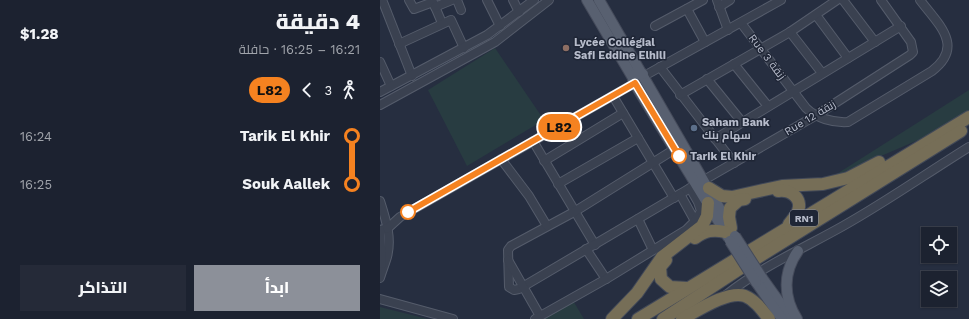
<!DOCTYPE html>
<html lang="ar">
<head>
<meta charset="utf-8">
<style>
	body { margin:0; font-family:"Work Sans",Cairo,sans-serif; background:#252a38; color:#f1f3f6; direction:rtl; height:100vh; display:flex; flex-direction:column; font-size:15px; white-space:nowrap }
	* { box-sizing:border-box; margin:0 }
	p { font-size:13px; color:#a0a4ab }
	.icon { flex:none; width:22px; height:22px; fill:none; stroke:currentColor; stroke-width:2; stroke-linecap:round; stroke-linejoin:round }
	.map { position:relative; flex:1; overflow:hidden; direction:ltr }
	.drawer { display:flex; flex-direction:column; background:#1c2230; width:380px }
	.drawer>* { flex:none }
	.badge { padding:0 8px; border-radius:13px; font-size:14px; line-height:26px }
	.controls { position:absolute; left:541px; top:227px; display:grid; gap:8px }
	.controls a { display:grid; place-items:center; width:36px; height:36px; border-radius:0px; background:#1c2230; box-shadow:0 1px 3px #0004,0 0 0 1px #3a3f4c; font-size:20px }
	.map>.badge { position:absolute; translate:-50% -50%; box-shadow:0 0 0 2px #fff }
	.legs { display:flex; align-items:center; gap:6px; height:44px; padding:0 20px; font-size:13px }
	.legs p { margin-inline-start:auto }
	.summary { display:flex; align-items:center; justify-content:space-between; height:68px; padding:0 20px }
	h1 { font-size:22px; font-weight:800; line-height:30px }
	.action { display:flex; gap:8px; margin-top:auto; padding:8px 20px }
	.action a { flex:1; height:46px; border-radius:0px; background:#8c9099; color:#fff; font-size:16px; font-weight:800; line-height:46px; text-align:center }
	.action a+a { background:#252a38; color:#f1f3f6 }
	ul { padding:0 20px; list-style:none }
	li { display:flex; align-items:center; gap:14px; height:48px; font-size:15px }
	li i { display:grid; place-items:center; width:6px; height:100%; margin:0 5px; background:currentColor }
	li i::after { content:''; width:10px; height:10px; margin:-5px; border:3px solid; border-radius:50%; background:#1c2230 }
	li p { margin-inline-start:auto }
	li:first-child i { background:linear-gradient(#0000 50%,currentColor 0) }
	li:last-child i { background:linear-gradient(currentColor 50%,#0000 0) }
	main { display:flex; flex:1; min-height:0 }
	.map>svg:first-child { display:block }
	.green { fill:#283c41 }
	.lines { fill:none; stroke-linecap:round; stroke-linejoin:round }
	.minor-casing { stroke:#555c6b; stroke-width:10 }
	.major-casing { stroke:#444a5a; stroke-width:12 }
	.highway-casing { stroke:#424958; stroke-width:14 }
	.minor { stroke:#3a4150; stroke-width:8 }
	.major { stroke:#586070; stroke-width:10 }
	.highway { stroke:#766e57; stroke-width:12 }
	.major-bridge-casing { stroke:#444a5a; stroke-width:12; stroke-linecap:butt }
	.major-bridge { stroke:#586070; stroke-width:10 }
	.line-1-casing { stroke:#fff; stroke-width:9 }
	.line-1 { stroke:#f58220; stroke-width:6 }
	.education-dot { fill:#8d6e63; stroke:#1f2636; stroke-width:1.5 }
	.service-dot { fill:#5c6f8a; stroke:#1f2636; stroke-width:1.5 }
	.stop-1-dot { fill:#fff; stroke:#f58220; stroke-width:2 }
	.labels { text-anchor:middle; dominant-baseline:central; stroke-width:3; stroke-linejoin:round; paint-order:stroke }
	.shield { fill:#1f2636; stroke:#898f9e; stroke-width:1 }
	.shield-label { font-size:10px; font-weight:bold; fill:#b7bccb }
	.poi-label { font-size:11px; font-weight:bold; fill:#b7bccb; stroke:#1f2636; text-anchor:start }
	.street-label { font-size:11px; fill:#b7bccb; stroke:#1f2636 }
	.stop-label { font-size:11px; font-weight:bold; fill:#b7bccb; stroke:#1f2636; text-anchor:start }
</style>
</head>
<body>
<main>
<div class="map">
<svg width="589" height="319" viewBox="0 0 589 319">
	<rect width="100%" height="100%" fill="#262e40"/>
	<!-- green -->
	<g class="green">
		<polygon points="115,48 164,120 87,166 48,90"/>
		<polygon points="589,90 589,111 543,138 452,177"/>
		<polygon points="192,299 204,319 159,319"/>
		<polygon points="0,307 48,319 0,319"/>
	</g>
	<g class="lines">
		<defs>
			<g id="minor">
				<polyline points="29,0 34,9 53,2 62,23"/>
				<polyline points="77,0 81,10"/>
				<polyline points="107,0 120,26"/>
				<polyline points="133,0 139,12"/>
				<polyline points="337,0 348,30"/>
				<polyline points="463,0 495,42"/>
				<polyline points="3,2 32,76"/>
				<polyline points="55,7 72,0"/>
				<polyline points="339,7 350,0"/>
				<polyline points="307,9 325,42"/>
				<polyline points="436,15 468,58"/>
				<path d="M361 23 426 108C436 118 453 123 468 122L552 71C585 46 558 24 540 0"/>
				<polyline points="275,26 323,0"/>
				<polyline points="410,32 442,73"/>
				<polyline points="19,44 71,20 84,48"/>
				<polyline points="0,62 11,86"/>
				<polyline points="354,64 387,105"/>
				<polyline points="280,67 354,163"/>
				<polyline points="264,76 401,0"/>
				<polyline points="327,79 362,122"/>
				<polyline points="0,92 107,35 154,0"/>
				<polyline points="300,95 410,32 457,0"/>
				<polyline points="233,96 294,198"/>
				<polyline points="0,105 115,42 169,0"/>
				<polyline points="335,139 521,26"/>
				<polyline points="153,141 215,245"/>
				<polyline points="295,149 194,212 131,246 128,250 129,287 134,290 139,289 317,184"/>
				<polyline points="121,159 149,196 167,226"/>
				<polyline points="164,161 243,113"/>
				<polyline points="324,180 435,116 530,55 533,52 531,42 501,0"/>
				<polyline points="178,184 258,138"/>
				<polyline points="300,194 315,221"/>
				<path d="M0 201C6 220 12 238 7 257 5 264 2 271 0 278"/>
				<polyline points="258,219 273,250"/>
				<polyline points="0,230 8,228 20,217 255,83"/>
				<polyline points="0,230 2,264"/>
				<polyline points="206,249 226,279"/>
				<polyline points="128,260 160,316"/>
				<path d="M346 295C381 267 424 248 463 226 506 202 547 173 589 147"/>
				<polyline points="0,299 73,319"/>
				<polyline points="155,319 226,279 306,230 315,221 321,211 318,202 310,188"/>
			</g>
			<g id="major">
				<polyline points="207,0 253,78"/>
				<polyline points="219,0 349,225"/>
				<polyline points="263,74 255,74 253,81 348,237"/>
				<polyline points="382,278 410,317"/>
				<polyline points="376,282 402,319"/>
				<path d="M417 319C403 297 403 272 418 251"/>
			</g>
			<g id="highway">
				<polyline points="329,188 342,196 352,197 402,186 443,184 468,178 499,162"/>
				<path d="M398 191C410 189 423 198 418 211 416 216 412 220 409 224"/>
				<polyline points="351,228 349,217 350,208 359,200 365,199"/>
				<path d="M315 238C325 231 333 229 345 232"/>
				<polyline points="286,260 280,267 281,279 290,287 307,288"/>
				<polyline points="232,319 257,293 282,257 322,226 327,216 328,203"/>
				<polyline points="258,319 589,117"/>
				<polyline points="283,319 361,268 581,131"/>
				<path d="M302 319C317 311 348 290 365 296 375 300 382 310 389 319"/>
			</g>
		</defs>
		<!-- minor casing -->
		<use href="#minor" class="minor-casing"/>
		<!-- major casing -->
		<use href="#major" class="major-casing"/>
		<!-- highway casing -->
		<use href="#highway" class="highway-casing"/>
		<!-- minor -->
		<use href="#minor" class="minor"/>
		<!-- major -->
		<use href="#major" class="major"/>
		<!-- highway -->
		<use href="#highway" class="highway"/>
		<defs>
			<g id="major-bridge">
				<polyline points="355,236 382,278"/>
				<polyline points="350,241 376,282"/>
			</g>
		</defs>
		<!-- major-bridge casing -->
		<use href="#major-bridge" class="major-bridge-casing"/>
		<!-- major-bridge -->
		<use href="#major-bridge" class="major-bridge"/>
	</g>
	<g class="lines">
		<defs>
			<polyline id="line-1" points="28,212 255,83 299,156"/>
		</defs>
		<!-- line-1 casing -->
		<use href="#line-1" class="line-1-casing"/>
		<!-- line-1 -->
		<use href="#line-1" class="line-1"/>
	</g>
	<!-- markers -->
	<circle class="education-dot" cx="186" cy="48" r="4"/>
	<circle class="service-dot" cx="314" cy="128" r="4"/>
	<g class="stop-1-dot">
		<circle cx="299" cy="156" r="7"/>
		<circle cx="28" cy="212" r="7"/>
	</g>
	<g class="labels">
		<!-- shield labels -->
		<rect class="shield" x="410" y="210" width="28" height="16" rx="3"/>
		<g class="shield-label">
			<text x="424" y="218">RN1</text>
		</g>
		<!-- poi labels -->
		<g class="poi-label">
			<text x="194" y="42">Lycée Collégial<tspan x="194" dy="13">Safi Eddine Elhili</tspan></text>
			<text x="322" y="122">Saham Bank<tspan x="322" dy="13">سهام بنك</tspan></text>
		</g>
		<!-- street labels -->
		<g class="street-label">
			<text transform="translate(387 57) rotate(53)">Rue 3 زنقة</text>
			<text transform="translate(430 118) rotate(-31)">Rue 12 زنقة</text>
		</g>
		<!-- stop labels -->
		<g class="stop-label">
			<text x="310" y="156">Tarik El Khir</text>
		</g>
	</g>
</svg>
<div class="controls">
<a><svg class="icon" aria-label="locate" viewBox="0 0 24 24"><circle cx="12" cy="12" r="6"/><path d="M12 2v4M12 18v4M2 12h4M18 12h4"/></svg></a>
<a><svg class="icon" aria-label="layers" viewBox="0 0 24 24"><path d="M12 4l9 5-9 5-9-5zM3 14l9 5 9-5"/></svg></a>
</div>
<b class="badge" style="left:179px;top:127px;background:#f58220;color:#111">L82</b>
</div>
<section class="drawer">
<div class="summary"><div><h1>4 دقيقة</h1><p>16:21 – 16:25 · حافلة</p></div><b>$1.28</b></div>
<div class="legs"><svg class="icon" aria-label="walk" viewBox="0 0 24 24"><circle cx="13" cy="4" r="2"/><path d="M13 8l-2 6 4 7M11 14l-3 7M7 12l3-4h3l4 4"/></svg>3<svg class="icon" aria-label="back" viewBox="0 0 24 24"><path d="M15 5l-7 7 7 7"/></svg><b class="badge" style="background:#f58220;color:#111">L82</b></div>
<ul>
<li><i style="color:#f58220"></i><b>Tarik El Khir</b><p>16:24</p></li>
<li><i style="color:#f58220"></i><b>Souk Aallek</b><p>16:25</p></li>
</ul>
<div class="action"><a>ابدأ</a><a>التذاكر</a></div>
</section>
</main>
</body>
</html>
